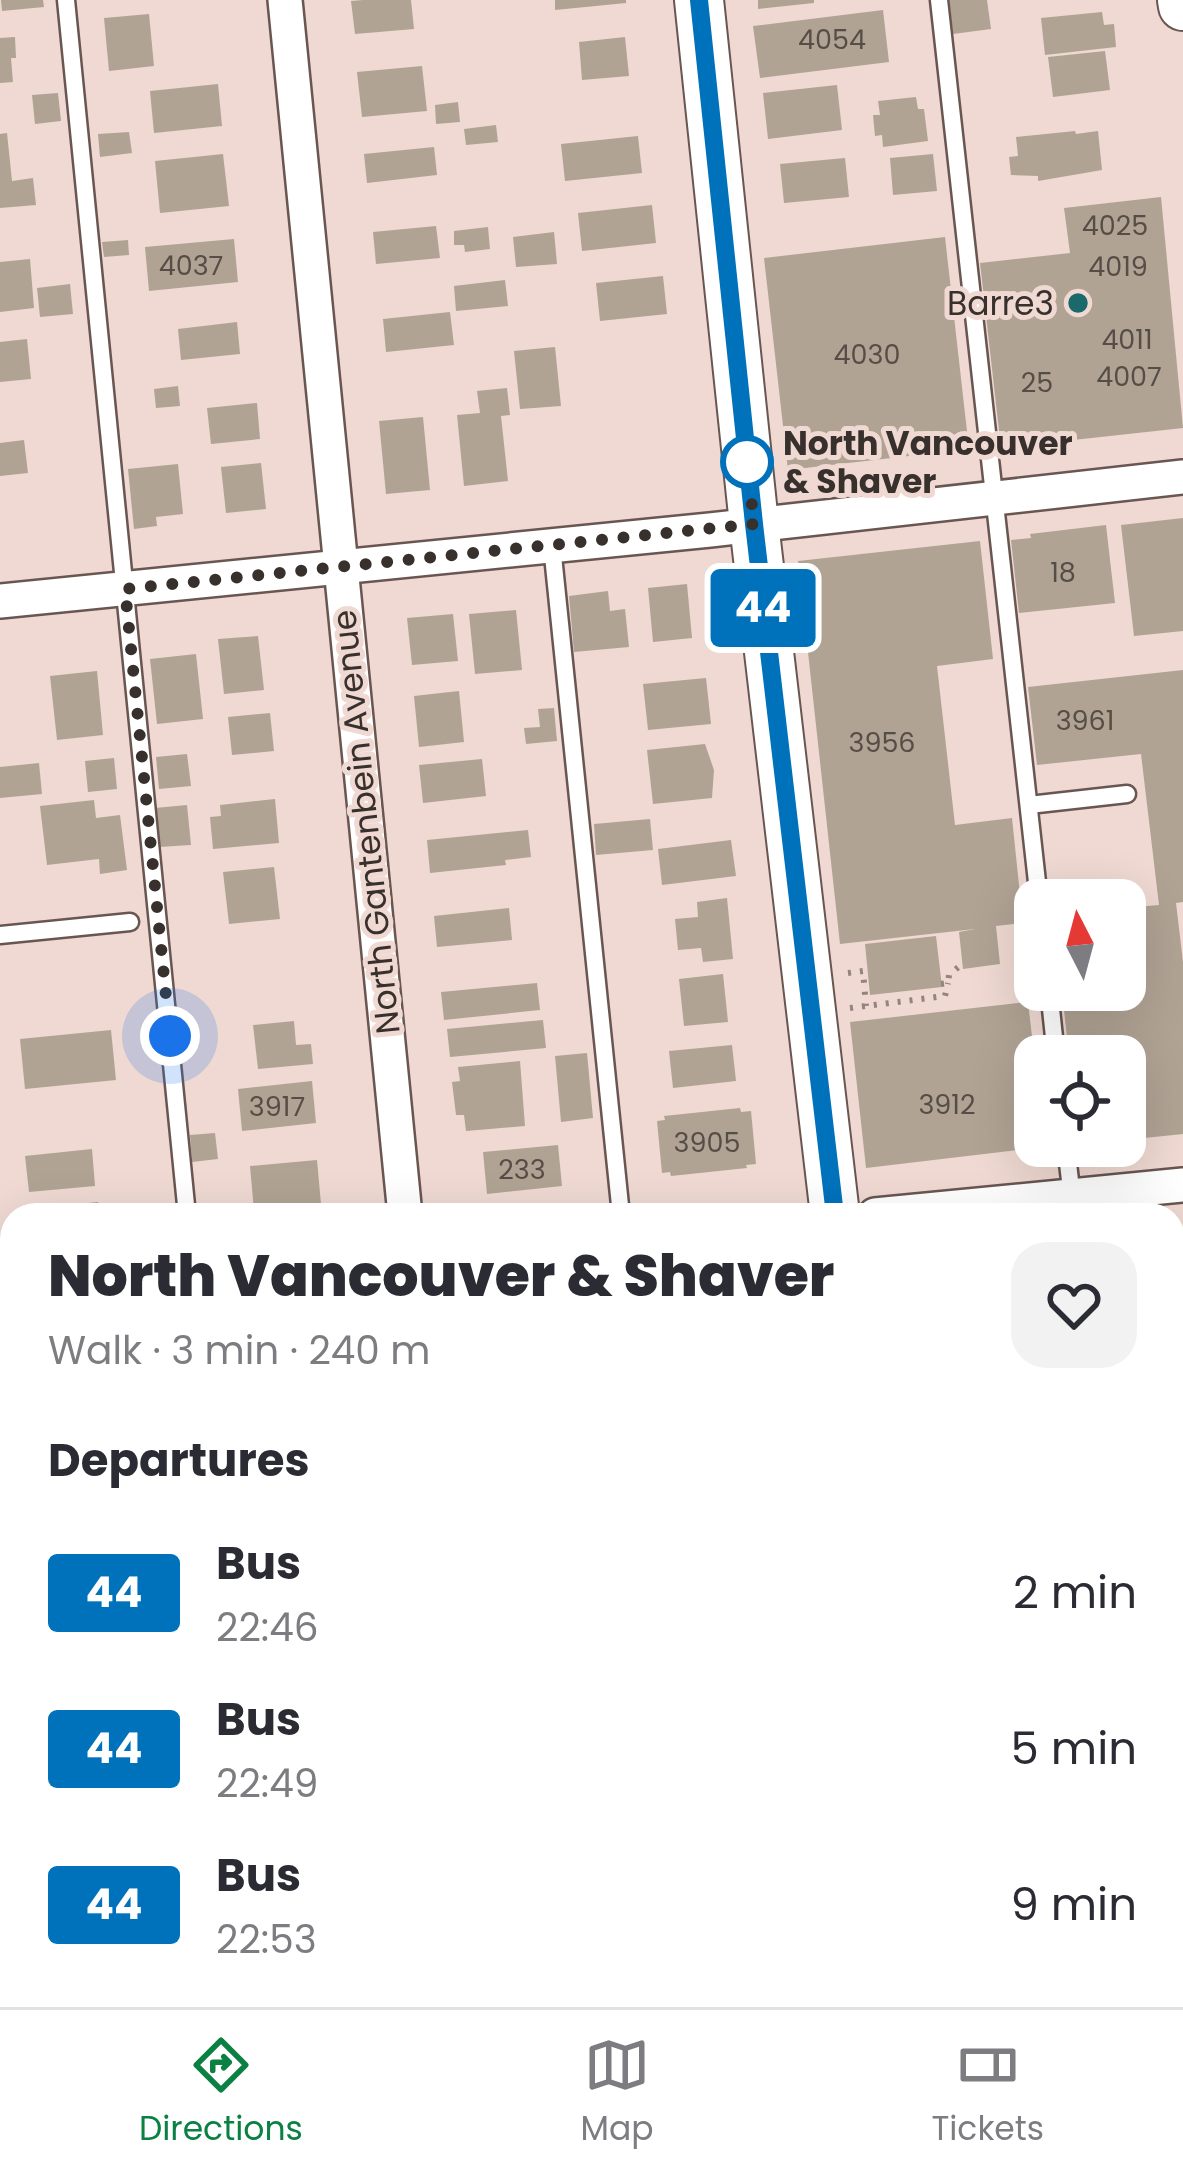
<!DOCTYPE html>
<html lang="en">
<head>
<meta charset="utf-8">
<style>
	body { margin:0; font-family:Poppins,sans-serif; background:#f2f2f3; color:#2b2b33; height:100vh; display:flex; flex-direction:column; font-size:45px; white-space:nowrap }
	* { box-sizing:border-box; margin:0 }
	p { font-size:39px; color:#7c7c81 }
	.icon { flex:none; width:66px; height:66px; fill:none; stroke:currentColor; stroke-width:2; stroke-linecap:round; stroke-linejoin:round }
	.map { position:relative; flex:1; overflow:hidden }
	.sheet { position:absolute; left:0px; top:1203px; width:1185px; height:804px; display:flex; flex-direction:column; background:#fff; border-radius:36px 36px 0 0; box-shadow:0 12px 48px #0002 }
	.sheet>* { flex:none }
	.badge { padding:0 24px; border-radius:9px; font-size:42px; line-height:78px }
	.needle { width:78px; rotate:354deg }
	.tools { position:absolute; left:1014px; top:879px; display:grid; gap:24px }
	.tools a { display:grid; place-items:center; width:132px; height:132px; border-radius:24px; background:#fff; box-shadow:0 12px 48px #0002; font-size:60px }
	.you { position:absolute; width:60px; height:60px; margin:-30px; border:9px solid #fff; border-radius:50%; background:#1a73e8; box-shadow:0 0 0 18px #1a73e833 }
	.map>.badge { position:absolute; translate:-50% -50%; box-shadow:0 0 0 6px #fff }
	h2 { padding:0 48px; font-size:45px; line-height:108px }
	.round { display:grid; place-items:center; flex:none; width:126px; height:126px; border-radius:36px; background:#f2f2f3 }
	.headline { display:flex; align-items:center; justify-content:space-between; height:204px; padding:0 48px }
	h1 { font-size:57px; font-weight:800; line-height:90px }
	ul { padding:0; list-style:none }
	li { display:flex; align-items:center; gap:36px; height:156px; padding:0 48px }
	li div { flex:1 }
	li b { display:block; font-size:45px }
	li em { font-style:normal }
	li .badge { min-width:132px; font-weight:700; text-align:center }
	.dock { display:flex; justify-content:space-around; align-items:center; height:168px; border-top:3px solid #e1e1e2; background:#fff; font-size:33px; color:#7c7c81 }
	.dock a { display:grid; justify-items:center; gap:6px }
	.dock .selected { color:#0b8043 }
	.map>svg:first-child { display:block }
	.building { fill:#b0a394 }
	.lines { fill:none; stroke-linecap:round; stroke-linejoin:round }
	.lane-casing { stroke:#695651; stroke-width:21 }
	.street-casing { stroke:#695651; stroke-width:38 }
	.secondary-casing { stroke:#695651; stroke-width:52 }
	.path { stroke:#93847f; stroke-width:6; stroke-dasharray:3 9; stroke-linecap:butt }
	.lane { stroke:#fff; stroke-width:16 }
	.street { stroke:#fff; stroke-width:33 }
	.secondary { stroke:#fff; stroke-width:48 }
	.line-casing { stroke:#fff; stroke-width:27 }
	.line { stroke:#0072bc; stroke-width:18 }
	.walk { stroke:#38302d; stroke-width:12; stroke-dasharray:0 21.6 }
	.poi-dot { fill:#1c696c; stroke:#efd9d2; stroke-width:4.5 }
	.stop-dot { fill:#fff; stroke:#0072bc; stroke-width:6 }
	.labels { text-anchor:middle; dominant-baseline:central; stroke-width:10; stroke-linejoin:round; paint-order:stroke }
	.number-label { font-size:27px; fill:#564d47 }
	.poi-label { font-size:33px; fill:#38302d; stroke:#efd9d2; text-anchor:end }
	.stop-label { font-size:33px; font-weight:bold; fill:#38302d; stroke:#efd9d2; text-anchor:start }
	.street-label { font-size:33px; fill:#38302d; stroke:#efd9d2 }
</style>
</head>
<body>
<div class="map">
<svg width="1183" height="2007" viewBox="0 0 1183 2007">
	<rect width="100%" height="100%" fill="#efd9d2"/>
	<!-- building -->
	<g class="building">
		<polygon points="1,0 43,0 44,7 2,11"/>
		<polygon points="363,0 411,0 414,29 355,34 351,1"/>
		<polygon points="555,0 626,0 626,3 555,10"/>
		<polygon points="758,0 814,0 814,3 758,9"/>
		<polygon points="949,0 987,0 991,29 953,34"/>
		<polygon points="883,10 889,62 760,78 753,26"/>
		<polygon points="1102,12 1104,25 1114,24 1116,47 1045,55 1041,18"/>
		<polygon points="149,14 154,66 109,71 104,18"/>
		<polygon points="15,37 16,58 11,58 13,82 0,83 0,38"/>
		<polygon points="625,37 629,76 582,80 579,42"/>
		<polygon points="1105,51 1110,90 1053,97 1048,57"/>
		<polygon points="422,66 427,111 362,117 357,72"/>
		<polygon points="218,84 222,126 154,133 150,91"/>
		<polygon points="837,85 842,130 768,139 763,93"/>
		<polygon points="58,93 61,121 35,124 32,95"/>
		<polygon points="916,97 918,109 924,109 928,141 883,147 882,135 875,136 873,115 880,115 878,101"/>
		<polygon points="458,102 460,122 436,124 435,105"/>
		<polygon points="496,125 498,142 466,145 464,129"/>
		<polygon points="1075,131 1076,134 1098,131 1102,170 1038,181 1038,176 1011,175 1009,157 1018,156 1016,137"/>
		<polygon points="129,132 132,153 100,157 98,134"/>
		<polygon points="7,133 12,181 33,178 36,205 0,208 0,134"/>
		<polygon points="638,136 642,173 565,181 561,144"/>
		<polygon points="434,147 437,175 367,183 364,154"/>
		<polygon points="223,154 229,206 160,213 155,161"/>
		<polygon points="933,154 937,191 893,195 890,158"/>
		<polygon points="845,158 849,197 784,203 780,164"/>
		<polygon points="1161,197 1183,428 1001,448 980,263 1070,253 1064,208"/>
		<polygon points="652,205 656,243 582,251 578,213"/>
		<polygon points="436,226 440,258 376,264 373,232"/>
		<polygon points="488,227 490,249 465,252 464,245 454,245 454,231"/>
		<polygon points="554,232 557,264 516,267 513,237"/>
		<polygon points="945,237 969,449 788,470 764,258"/>
		<polygon points="234,239 238,282 149,291 145,247"/>
		<polygon points="128,240 129,255 104,257 102,242"/>
		<polygon points="30,259 34,308 0,312 0,262"/>
		<polygon points="663,276 667,314 600,321 596,283"/>
		<polygon points="505,280 508,306 456,311 454,286"/>
		<polygon points="70,284 73,314 40,317 37,288"/>
		<polygon points="450,312 454,345 386,352 383,319"/>
		<polygon points="237,322 240,354 181,360 178,329"/>
		<polygon points="27,339 31,379 0,382 0,342"/>
		<polygon points="555,347 561,406 520,409 514,351"/>
		<polygon points="178,386 180,406 156,408 154,389"/>
		<polygon points="507,388 510,415 501,416 508,481 464,486 457,415 480,413 477,391"/>
		<polygon points="257,403 260,439 211,444 207,408"/>
		<polygon points="423,417 430,490 386,494 379,421"/>
		<polygon points="24,440 28,473 0,476 0,443"/>
		<polygon points="261,463 266,509 226,513 221,467"/>
		<polygon points="178,464 183,514 156,517 157,526 134,529 128,469"/>
		<polygon points="1183,518 1183,631 1134,636 1121,525"/>
		<polygon points="1106,525 1115,603 1019,613 1011,540 1031,538 1030,534"/>
		<polygon points="980,541 993,659 937,666 955,825 1012,818 1023,923 996,926 1000,964 963,969 959,932 975,929 840,944 798,561"/>
		<polygon points="687,584 692,638 653,642 648,588"/>
		<polygon points="608,591 610,611 625,609 629,647 574,652 569,596"/>
		<polygon points="516,610 522,670 475,674 469,614"/>
		<polygon points="453,614 458,661 412,665 407,618"/>
		<polygon points="258,636 264,690 224,694 218,639"/>
		<polygon points="196,654 203,719 157,724 150,659"/>
		<polygon points="1183,670 1183,902 1176,903 1183,962 1183,1134 1125,1140 1125,1076 1135,1075 1133,1060 1125,1061 1125,1056 1069,1056 1062,992 1125,990 1125,908 1159,905 1141,754 1037,765 1028,687"/>
		<polygon points="97,671 103,735 57,740 50,676"/>
		<polygon points="706,678 711,724 648,730 643,684"/>
		<polygon points="459,691 464,742 419,747 414,696"/>
		<polygon points="554,708 557,741 526,744 524,728 540,727 538,709"/>
		<polygon points="270,713 274,751 232,755 228,717"/>
		<polygon points="705,744 714,770 712,798 653,804 647,750"/>
		<polygon points="187,754 191,786 159,789 156,757"/>
		<polygon points="114,758 117,789 88,792 85,761"/>
		<polygon points="482,759 486,796 423,803 419,765"/>
		<polygon points="39,763 42,794 0,798 0,767"/>
		<polygon points="275,799 279,843 213,849 210,817 221,816 220,805"/>
		<polygon points="94,800 96,818 120,815 127,870 100,874 99,859 47,865 40,806"/>
		<polygon points="187,805 191,845 159,847 155,808"/>
		<polygon points="650,819 653,850 596,855 594,824"/>
		<polygon points="528,830 531,857 505,860 506,865 430,873 427,840"/>
		<polygon points="731,840 736,876 662,885 658,849"/>
		<polygon points="274,867 280,919 229,924 223,872"/>
		<polygon points="727,898 733,959 703,962 701,948 678,950 675,919 698,917 697,902"/>
		<polygon points="509,908 512,940 437,947 434,916"/>
		<polygon points="936,936 942,987 870,995 865,944"/>
		<polygon points="723,974 728,1022 684,1026 679,979"/>
		<polygon points="537,983 540,1010 444,1020 441,992"/>
		<polygon points="1028,1002 1035,1062 1035,1148 866,1168 850,1022"/>
		<polygon points="543,1020 546,1048 450,1057 447,1029"/>
		<polygon points="294,1021 296,1045 311,1044 313,1064 258,1069 253,1025"/>
		<polygon points="111,1030 116,1080 25,1089 20,1039"/>
		<polygon points="732,1045 736,1081 673,1088 669,1051"/>
		<polygon points="587,1053 593,1118 561,1122 555,1056"/>
		<polygon points="520,1061 525,1126 466,1131 464,1115 456,1115 452,1082 460,1081 458,1067"/>
		<polygon points="312,1081 316,1123 242,1131 238,1089"/>
		<polygon points="740,1108 741,1112 751,1111 756,1164 746,1165 747,1168 671,1176 670,1172 662,1173 657,1121 665,1120 664,1116"/>
		<polygon points="215,1133 218,1159 192,1162 190,1135"/>
		<polygon points="558,1145 562,1186 487,1194 483,1152"/>
		<polygon points="92,1149 95,1186 29,1192 25,1156"/>
		<polygon points="317,1160 321,1204 254,1211 250,1166"/>
		<polygon points="98,1202 100,1215 31,1215 30,1209"/>
		<polygon points="1183,1536 1183,1609 1173,1610 1173,1537"/>
		<polygon points="1183,1624 1183,1659 1173,1660 1173,1625"/>
		<polygon points="1183,1666 1183,1698 1173,1699 1173,1667"/>
		<polygon points="1183,1766 1183,1791 1173,1792 1173,1767"/>
		<polygon points="1183,1803 1183,1843 1173,1844 1173,1804"/>
		<polygon points="1183,1939 1183,2007 949,2007 948,1997 961,1995 1173,1995 1173,1940"/>
		<polygon points="787,1995 843,1995 844,2007 788,2007"/>
	</g>
	<g class="lines">
		<defs>
			<g id="lane">
				<polyline points="66,0 187,1215"/>
				<polyline points="939,0 1039,900"/>
				<polyline points="552,546 621,1215"/>
				<polyline points="1029,805 1127,794"/>
				<polyline points="0,935 130,922"/>
				<polyline points="1049,990 1056,1056"/>
				<polyline points="1066,1146 1074,1215"/>
				<polyline points="697,1995 698,2007"/>
			</g>
			<g id="street">
				<polyline points="285,0 405,1215"/>
				<polyline points="0,601 710,530 1183,477"/>
				<polyline points="875,1215 1183,1185"/>
				<polyline points="0,1309 12,1308"/>
				<polyline points="0,1498 12,1617"/>
				<polyline points="1173,1895 1183,1893"/>
				<polyline points="50,1995 52,2007"/>
				<polyline points="483,1995 484,2007"/>
				<polyline points="78,2007 197,1995"/>
			</g>
			<g id="secondary">
				<polyline points="699,0 754,524 835,1215"/>
				<polyline points="1182,0 1183,6"/>
				<polyline points="919,1995 920,2007"/>
			</g>
		</defs>
		<!-- lane casing -->
		<use href="#lane" class="lane-casing"/>
		<!-- street casing -->
		<use href="#street" class="street-casing"/>
		<!-- secondary casing -->
		<use href="#secondary" class="secondary-casing"/>
		<!-- path -->
		<g class="path">
			<polyline points="848,973 863,971 866,1006"/>
			<polyline points="941,984 948,983 949,975 962,964"/>
			<polyline points="850,1008 945,996 948,983"/>
		</g>
		<!-- lane -->
		<use href="#lane" class="lane"/>
		<!-- street -->
		<use href="#street" class="street"/>
		<!-- secondary -->
		<use href="#secondary" class="secondary"/>
	</g>
	<g class="lines">
		<defs>
			<polyline id="line" points="699,0 754,524 835,1215"/>
		</defs>
		<!-- line casing -->
		<use href="#line" class="line-casing"/>
		<!-- line -->
		<use href="#line" class="line"/>
		<!-- walk -->
		<polyline class="walk" points="170,1036 125,589 754,524 745,441 747,462"/>
	</g>
	<!-- markers -->
	<circle class="poi-dot" cx="1078" cy="303" r="12"/>
	<circle class="stop-dot" cx="747" cy="462" r="24"/>
	<g class="labels">
		<!-- number labels -->
		<g class="number-label">
			<text x="832" y="39">4054</text>
			<text x="1115" y="225">4025</text>
			<text x="191" y="265">4037</text>
			<text x="1118" y="266">4019</text>
			<text x="1127" y="339">4011</text>
			<text x="867" y="354">4030</text>
			<text x="1129" y="376">4007</text>
			<text x="1037" y="382">25</text>
			<text x="1063" y="572">18</text>
			<text x="1085" y="720">3961</text>
			<text x="882" y="742">3956</text>
			<text x="947" y="1104">3912</text>
			<text x="277" y="1106">3917</text>
			<text x="707" y="1142">3905</text>
			<text x="522" y="1169">233</text>
		</g>
		<!-- poi labels -->
		<g class="poi-label">
			<text x="1054" y="303">Barre3</text>
		</g>
		<!-- stop labels -->
		<g class="stop-label">
			<text x="783" y="443">North Vancouver<tspan x="783" dy="38">&amp; Shaver</tspan></text>
		</g>
		<!-- street labels -->
		<g class="street-label">
			<text transform="translate(366 822) rotate(-96)">North Gantenbein Avenue</text>
		</g>
	</g>
</svg>
<div class="tools">
<a><svg class="needle" viewBox="-14 -14 28 28"><path d="M0-13l5 13h-10z" fill="#e53935"/><path d="M0 13l5-13h-10z" fill="#7c7c81"/></svg></a>
<a><svg class="icon" aria-label="locate" viewBox="0 0 24 24"><circle cx="12" cy="12" r="6"/><path d="M12 2v4M12 18v4M2 12h4M18 12h4"/></svg></a>
</div>
<div class="you" style="left:170px;top:1036px"></div>
<b class="badge" style="left:763px;top:608px;background:#0072bc;color:#fff">44</b>
<section class="sheet">
<div class="headline"><div><h1>North Vancouver &amp; Shaver</h1><p>Walk · 3 min · 240 m</p></div><a class="round"><svg class="icon" aria-label="heart" viewBox="0 0 24 24"><path d="M12 20l-8-8c-3-5 5-10 8-4 3-6 11-1 8 4z"/></svg></a></div>
<h2>Departures</h2>
<ul>
<li><span class="badge" style="background:#0072bc;color:#fff">44</span><div><b>Bus</b><p>22:46</p></div><em>2 min</em></li>
<li><span class="badge" style="background:#0072bc;color:#fff">44</span><div><b>Bus</b><p>22:49</p></div><em>5 min</em></li>
<li><span class="badge" style="background:#0072bc;color:#fff">44</span><div><b>Bus</b><p>22:53</p></div><em>9 min</em></li>
</ul>
</section>
</div>
<nav class="dock">
<a class="selected"><svg class="icon" aria-label="directions" viewBox="0 0 24 24"><path d="M12 3l9 9-9 9-9-9zM9 14v-3h6M13 9l2 2-2 2"/></svg>Directions</a>
<a><svg class="icon" aria-label="map" viewBox="0 0 24 24"><path d="M3 6l6-2 6 2 6-2v14l-6 2-6-2-6 2zM9 4v14M15 6v14"/></svg>Map</a>
<a><svg class="icon" aria-label="tickets" viewBox="0 0 24 24"><path d="M3 7h18v10H3zM15 7v10"/></svg>Tickets</a>
</nav>
</body>
</html>
